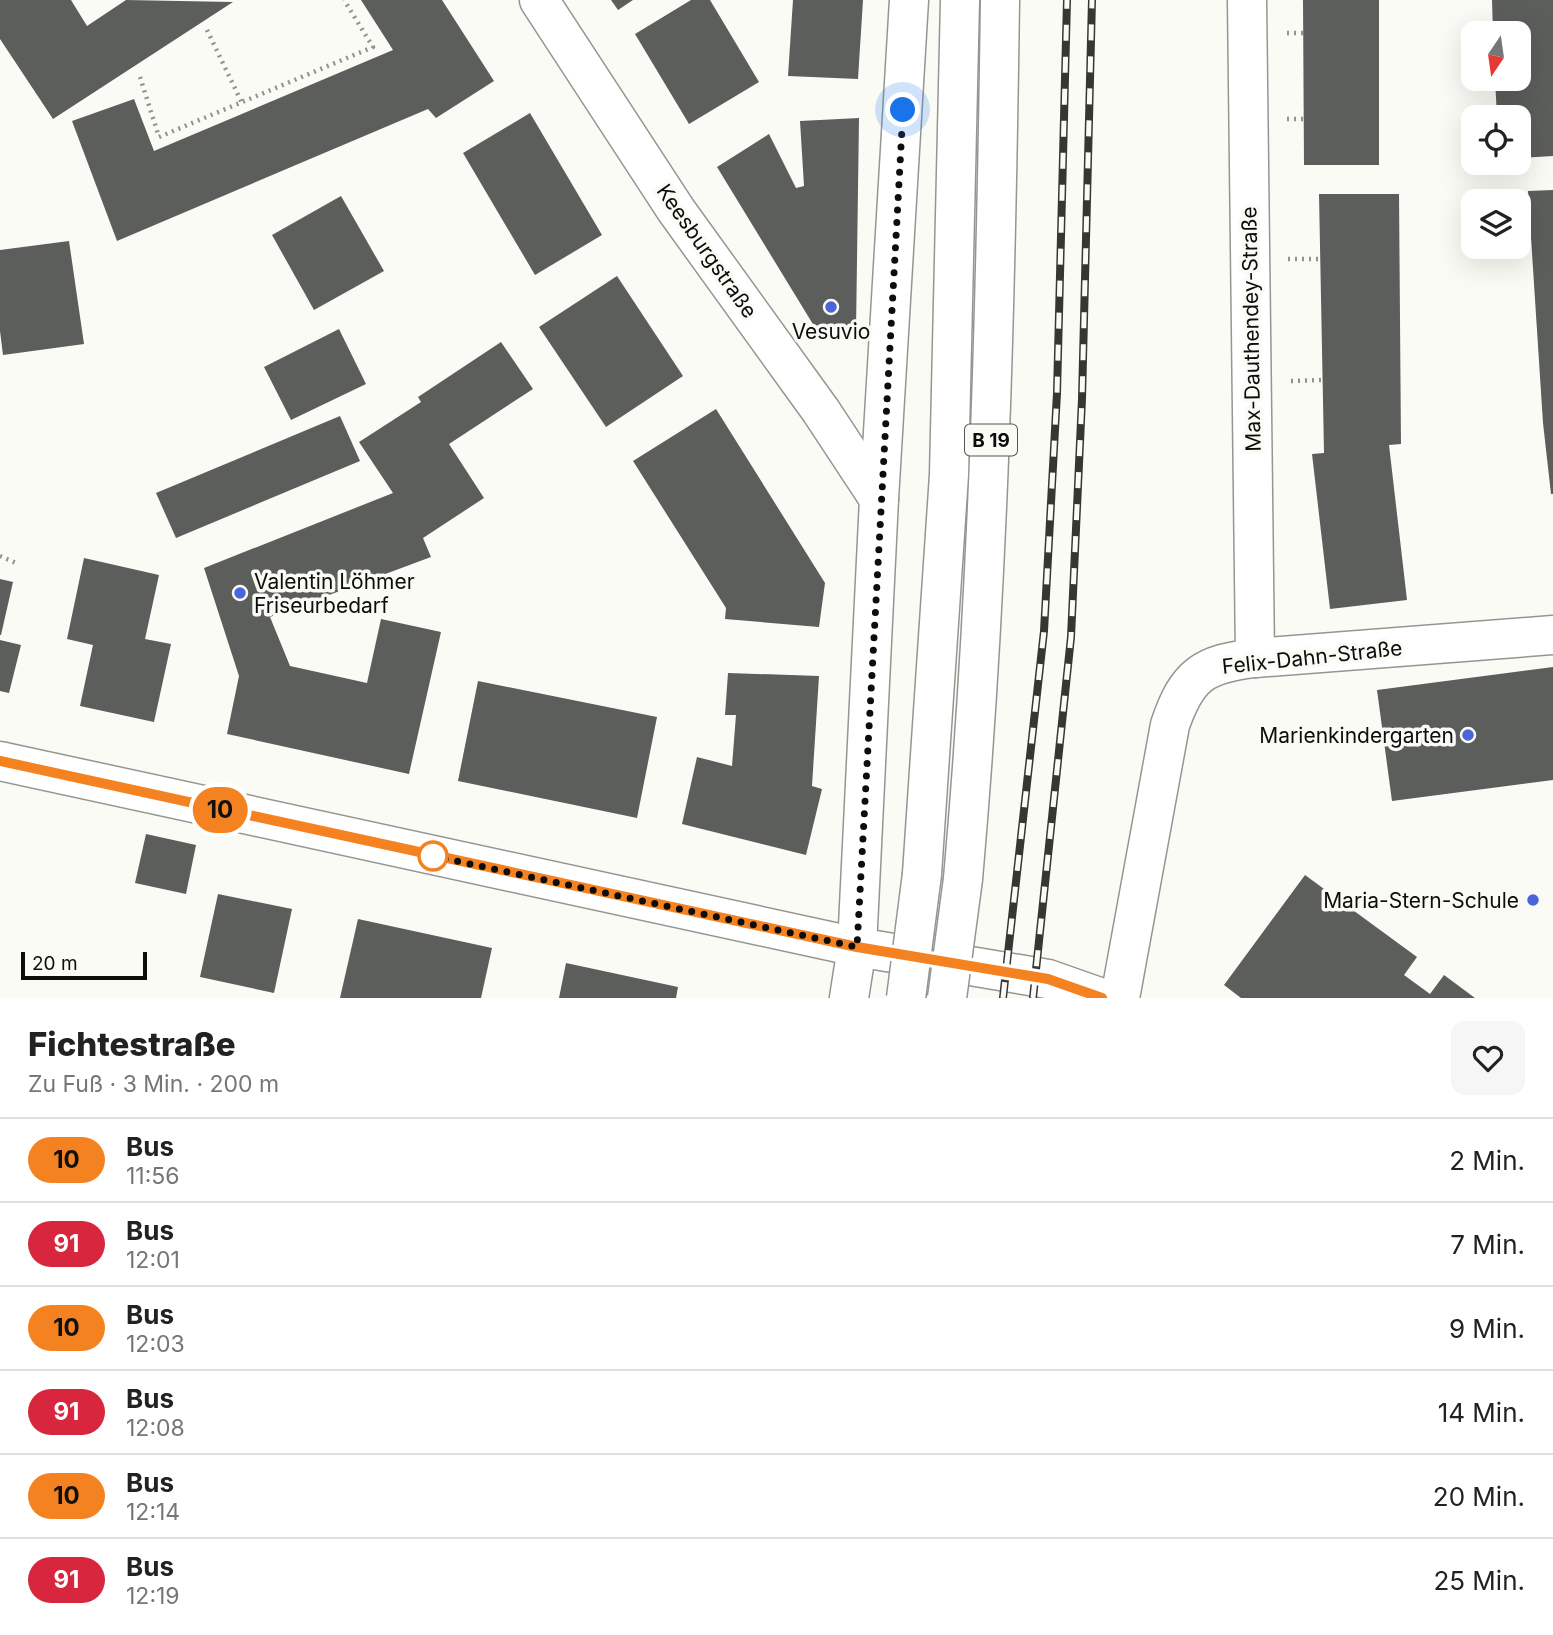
<!DOCTYPE html>
<html lang="de">
<head>
<meta charset="utf-8">
<style>
	body { margin:0; font-family:Inter,sans-serif; background:#f6f6f6; color:#222; height:100vh; display:flex; flex-direction:column; font-size:26px; white-space:nowrap }
	* { box-sizing:border-box; margin:0 }
	p { font-size:23px; color:#767676 }
	.icon { flex:none; width:38px; height:38px; fill:none; stroke:currentColor; stroke-width:2; stroke-linecap:round; stroke-linejoin:round }
	.map { position:relative; height:998px; overflow:hidden }
	.sheet { display:flex; flex-direction:column; background:#fff; flex:1 }
	.sheet>* { flex:none }
	.badge { padding:0 14px; border-radius:23px; font-size:24px; line-height:46px }
	.needle { width:46px; rotate:193deg }
	.fabs { position:absolute; left:1461px; top:21px; display:grid; gap:14px }
	.fabs a { display:grid; place-items:center; width:70px; height:70px; border-radius:14px; background:#fff; box-shadow:0 7px 28px #0002; font-size:35px }
	.scale { position:absolute; left:21px; bottom:18px; width:126px; box-sizing:border-box; padding-left:7px; border:4px solid #0d0d0b; border-top:0; font-size:19px; line-height:24px; white-space:nowrap; color:#0d0d0b; -webkit-text-stroke:5px #fbfbf6; paint-order:stroke }
	.you { position:absolute; width:35px; height:35px; margin:-18px; border:5px solid #fff; border-radius:50%; background:#1a73e8; box-shadow:0 0 0 10px #1a73e833 }
	.map>.badge { position:absolute; translate:-50% -50%; box-shadow:0 0 0 4px #fff }
	.round { display:grid; place-items:center; flex:none; width:74px; height:74px; border-radius:14px; background:#f6f6f6 }
	.overview { display:flex; align-items:center; justify-content:space-between; height:119px; padding:0 28px }
	h1 { font-size:33px; font-weight:800; line-height:52px }
	ul { padding:0; list-style:none }
	li { display:flex; align-items:center; gap:21px; height:84px; padding:0 28px; border-top:2px solid #e0e0e0 }
	li div { flex:1 }
	li b { display:block; font-size:26px }
	li em { font-style:normal }
	li .badge { min-width:77px; font-weight:700; text-align:center }
	.map>svg:first-child { display:block }
	.building { fill:#5c5e5b }
	.lines { fill:none; stroke-linecap:round; stroke-linejoin:round }
	.minor-casing { stroke:#959591; stroke-width:41 }
	.major-casing { stroke:#959591; stroke-width:41 }
	.path { stroke:#91918e; stroke-width:4.5; stroke-dasharray:2 5; stroke-linecap:butt }
	.minor { stroke:#fff; stroke-width:38 }
	.major { stroke:#fff; stroke-width:38 }
	.rail-casing { stroke:#363633; stroke-width:8 }
	.rail { stroke:#fbfbf6; stroke-width:5; stroke-dasharray:16; stroke-linecap:butt }
	.major-bridge-casing { stroke:#959591; stroke-width:41; stroke-linecap:butt }
	.major-bridge { stroke:#fff; stroke-width:38 }
	.line-casing { stroke:#fff; stroke-width:16 }
	.line { stroke:#f58220; stroke-width:10 }
	.walk { stroke:#0d0d0b; stroke-width:7; stroke-dasharray:0 12.6 }
	.poi-dot { fill:#4965d9; stroke:#fbfbf6; stroke-width:2.5 }
	.stop-dot { fill:#fff; stroke:#f58220; stroke-width:3.5 }
	.labels { text-anchor:middle; dominant-baseline:central; stroke-width:7; stroke-linejoin:round; paint-order:stroke }
	.shield { fill:#fbfbf6; stroke:#545452; stroke-width:2 }
	.shield-label { font-size:19px; font-weight:bold; fill:#0d0d0b }
	.street-label { font-size:21px; fill:#0d0d0b; stroke:#fbfbf6 }
	.poi-label { font-size:21px; fill:#0d0d0b; stroke:#fbfbf6; text-anchor:end }
</style>
</head>
<body>
<div class="map">
<svg width="1553" height="998" viewBox="0 0 1553 998">
	<rect width="100%" height="100%" fill="#fbfbf6"/>
	<!-- building -->
	<g class="building">
		<polygon points="0,0 71,0 87,26 126,0 233,2 53,119 0,39"/>
		<polygon points="361,0 442,0 494,81 436,118 428,109 117,241 72,121 134,99 154,151 393,50"/>
		<polygon points="611,0 633,0 618,10"/>
		<polygon points="691,0 710,0 759,82 689,124 635,34"/>
		<polygon points="793,0 863,0 858,79 788,76"/>
		<polygon points="1303,0 1379,0 1379,165 1304,165"/>
		<polygon points="1492,0 1553,0 1553,156 1519,158 1519,117 1497,117 1495,79 1519,79 1519,33 1493,33"/>
		<polygon points="530,113 602,235 535,275 463,153"/>
		<polygon points="859,118 856,331 822,339 717,167 769,134 796,188 804,186 800,121"/>
		<polygon points="1553,190 1553,494 1551,494 1543,423 1528,191"/>
		<polygon points="1319,194 1399,194 1401,444 1389,445 1407,600 1330,609 1312,454 1324,453"/>
		<polygon points="341,196 384,271 314,310 272,235"/>
		<polygon points="69,241 84,344 3,355 0,331 0,250"/>
		<polygon points="617,276 683,376 606,427 539,327"/>
		<polygon points="339,329 366,384 291,420 264,367"/>
		<polygon points="501,342 533,389 449,444 484,498 423,538 431,557 270,617 290,666 367,683 381,619 441,632 409,774 227,734 239,676 204,568 393,493 359,442 421,402 418,397"/>
		<polygon points="716,409 825,583 819,627 725,619 726,608 633,461"/>
		<polygon points="340,416 360,461 176,538 156,493"/>
		<polygon points="84,558 159,575 145,639 171,644 154,722 80,706 93,645 67,639"/>
		<polygon points="0,579 13,582 1,635 0,635"/>
		<polygon points="0,640 21,645 9,693 0,691"/>
		<polygon points="1553,667 1553,780 1392,801 1377,690"/>
		<polygon points="728,673 819,676 812,786 822,789 806,855 682,824 697,757 732,766 736,715 725,715"/>
		<polygon points="478,681 657,717 637,818 458,781"/>
		<polygon points="146,834 196,845 186,894 135,883"/>
		<polygon points="1305,875 1417,957 1404,975 1430,994 1444,975 1475,998 1241,998 1224,985"/>
		<polygon points="218,894 292,909 274,993 200,977"/>
		<polygon points="358,919 492,948 481,998 340,998"/>
		<polygon points="566,963 678,987 676,998 559,998"/>
	</g>
	<g class="lines">
		<defs>
			<g id="minor">
				<polyline points="539,0 676,210 821,411 879,499 857,947 849,998"/>
				<polyline points="1247,0 1255,658"/>
				<polyline points="0,761 857,947 1048,979 1102,998"/>
				<path d="M1120 998 1170 725C1187 675 1203 664 1255 658L1553 635"/>
			</g>
			<g id="major">
				<polyline points="879,499 909,0"/>
				<polyline points="922,874 949,475 960,0"/>
				<path d="M963 879C989 586 996 293 1000 0"/>
			</g>
		</defs>
		<!-- minor casing -->
		<use href="#minor" class="minor-casing"/>
		<!-- major casing -->
		<use href="#major" class="major-casing"/>
		<!-- path -->
		<g class="path">
			<polyline points="207,30 242,103"/>
			<polyline points="1287,33 1303,33"/>
			<polyline points="140,77 159,137 373,47 344,0"/>
			<polyline points="1287,119 1304,119"/>
			<polyline points="1288,259 1319,259"/>
			<polyline points="1291,381 1322,380"/>
			<polyline points="0,556 16,563"/>
		</g>
		<!-- minor -->
		<use href="#minor" class="minor"/>
		<!-- major -->
		<use href="#major" class="major"/>
		<defs>
			<g id="rail">
				<polyline points="1003,998 1044,631 1057,393 1067,0"/>
				<polyline points="1033,998 1071,637 1082,399 1092,0"/>
			</g>
		</defs>
		<!-- rail casing -->
		<use href="#rail" class="rail-casing"/>
		<!-- rail -->
		<use href="#rail" class="rail"/>
		<defs>
			<g id="major-bridge">
				<polyline points="906,998 922,874"/>
				<polyline points="947,998 963,879"/>
			</g>
		</defs>
		<!-- major-bridge casing -->
		<use href="#major-bridge" class="major-bridge-casing"/>
		<!-- major-bridge -->
		<use href="#major-bridge" class="major-bridge"/>
	</g>
	<g class="lines">
		<defs>
			<polyline id="line" points="0,761 857,947 1048,979 1102,998"/>
		</defs>
		<!-- line casing -->
		<use href="#line" class="line-casing"/>
		<!-- line -->
		<use href="#line" class="line"/>
		<!-- walk -->
		<polyline class="walk" points="433,856 857,947 903,110"/>
	</g>
	<!-- markers -->
	<g class="poi-dot">
		<circle cx="831" cy="307" r="7"/>
		<circle cx="240" cy="593" r="7"/>
		<circle cx="1468" cy="735" r="7"/>
		<circle cx="1533" cy="900" r="7"/>
	</g>
	<circle class="stop-dot" cx="433" cy="856" r="14"/>
	<g class="labels">
		<!-- shield labels -->
		<rect class="shield" x="965" y="424.5" width="52" height="31" rx="5"/>
		<g class="shield-label">
			<text x="991" y="440">B 19</text>
		</g>
		<!-- street labels -->
		<g class="street-label">
			<text transform="translate(707 251) rotate(55)">Keesburgstraße</text>
			<text transform="translate(1251 329) rotate(-91)">Max-Dauthendey-Straße</text>
			<text transform="translate(1312 657) rotate(-6)">Felix-Dahn-Straße</text>
		</g>
		<!-- poi labels -->
		<g class="poi-label">
			<text x="831" y="331" text-anchor="middle">Vesuvio</text>
			<text x="254" y="581" text-anchor="start">Valentin Löhmer<tspan x="254" dy="24">Friseurbedarf</tspan></text>
			<text x="1454" y="735">Marienkindergarten</text>
			<text x="1519" y="900">Maria-Stern-Schule</text>
		</g>
	</g>
</svg>
<div class="fabs">
<a><svg class="needle" viewBox="-14 -14 28 28"><path d="M0-13l5 13h-10z" fill="#e53935"/><path d="M0 13l5-13h-10z" fill="#767676"/></svg></a>
<a><svg class="icon" aria-label="locate" viewBox="0 0 24 24"><circle cx="12" cy="12" r="6"/><path d="M12 2v4M12 18v4M2 12h4M18 12h4"/></svg></a>
<a><svg class="icon" aria-label="layers" viewBox="0 0 24 24"><path d="M12 4l9 5-9 5-9-5zM3 14l9 5 9-5"/></svg></a>
</div>
<div class="scale">20 m</div>
<div class="you" style="left:903px;top:110px"></div>
<b class="badge" style="left:220px;top:810px;background:#f58220;color:#111">10</b>
</div>
<section class="sheet">
<div class="overview"><div><h1>Fichtestraße</h1><p>Zu Fuß · 3 Min. · 200 m</p></div><a class="round"><svg class="icon" aria-label="heart" viewBox="0 0 24 24"><path d="M12 20l-8-8c-3-5 5-10 8-4 3-6 11-1 8 4z"/></svg></a></div>
<ul>
<li><span class="badge" style="background:#f58220;color:#111">10</span><div><b>Bus</b><p>11:56</p></div><em>2 Min.</em></li>
<li><span class="badge" style="background:#d7263d;color:#fff">91</span><div><b>Bus</b><p>12:01</p></div><em>7 Min.</em></li>
<li><span class="badge" style="background:#f58220;color:#111">10</span><div><b>Bus</b><p>12:03</p></div><em>9 Min.</em></li>
<li><span class="badge" style="background:#d7263d;color:#fff">91</span><div><b>Bus</b><p>12:08</p></div><em>14 Min.</em></li>
<li><span class="badge" style="background:#f58220;color:#111">10</span><div><b>Bus</b><p>12:14</p></div><em>20 Min.</em></li>
<li><span class="badge" style="background:#d7263d;color:#fff">91</span><div><b>Bus</b><p>12:19</p></div><em>25 Min.</em></li>
</ul>
</section>
</body>
</html>
